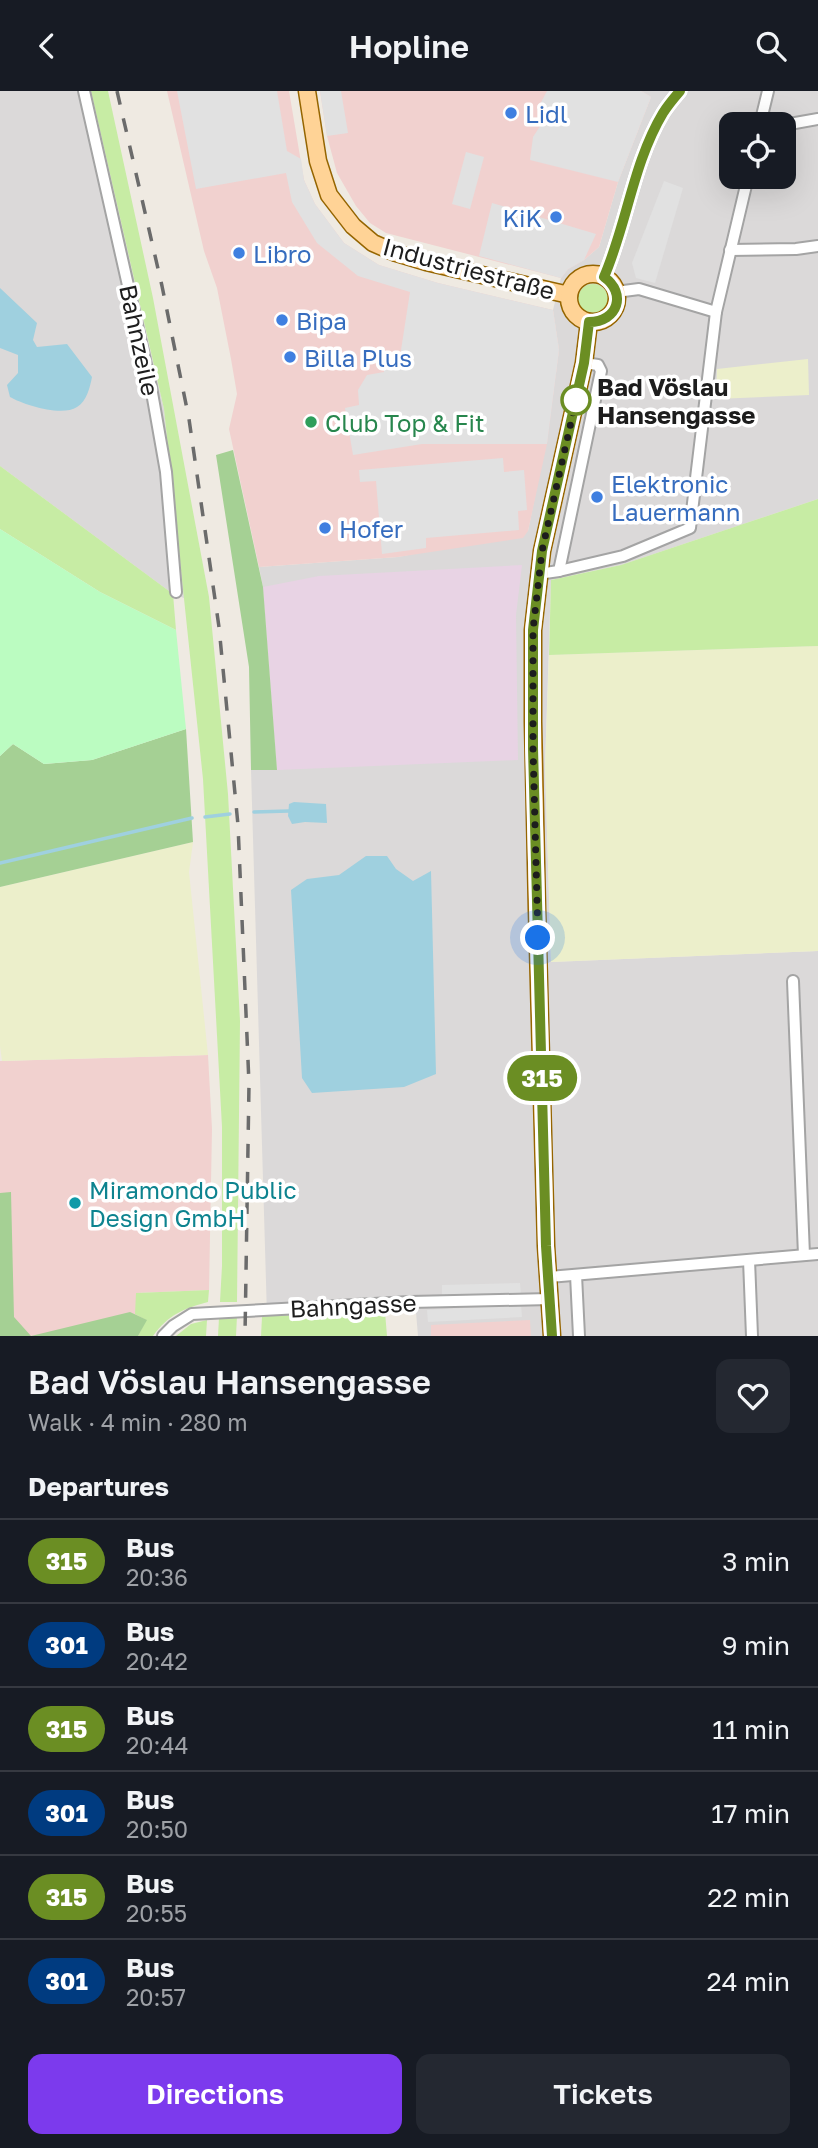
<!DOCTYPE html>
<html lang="en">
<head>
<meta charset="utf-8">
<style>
	body { margin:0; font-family:"Golos Text",sans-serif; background:#242831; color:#f1f3f6; height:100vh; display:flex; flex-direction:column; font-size:26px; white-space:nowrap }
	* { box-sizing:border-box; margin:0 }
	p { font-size:23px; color:#9ea1a6 }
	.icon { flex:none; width:38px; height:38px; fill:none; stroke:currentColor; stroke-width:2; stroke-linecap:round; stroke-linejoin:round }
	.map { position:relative; height:1245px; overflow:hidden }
	.panel { display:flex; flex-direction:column; background:#171b24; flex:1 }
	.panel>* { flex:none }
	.badge { padding:0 14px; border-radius:23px; font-size:24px; line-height:46px }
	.fabs { position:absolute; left:719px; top:21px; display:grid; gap:14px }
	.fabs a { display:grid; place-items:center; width:77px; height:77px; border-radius:14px; background:#171b24; box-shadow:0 7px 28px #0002; font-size:35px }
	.you { position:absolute; width:35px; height:35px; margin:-18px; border:5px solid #fff; border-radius:50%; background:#1a73e8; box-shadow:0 0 0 10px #1a73e833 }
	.map>.badge { position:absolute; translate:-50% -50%; box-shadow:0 0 0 4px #fff }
	h2 { padding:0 28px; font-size:26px; line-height:63px }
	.round { display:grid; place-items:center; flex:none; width:74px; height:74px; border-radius:14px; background:#242831 }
	.headline { display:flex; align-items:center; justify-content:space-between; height:119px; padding:0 28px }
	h1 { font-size:33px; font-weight:600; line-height:52px }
	.primary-button { display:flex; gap:14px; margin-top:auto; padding:14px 28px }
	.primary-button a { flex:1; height:80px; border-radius:14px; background:#7c3aed; color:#fff; font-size:28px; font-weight:600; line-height:80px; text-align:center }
	.primary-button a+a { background:#242831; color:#f1f3f6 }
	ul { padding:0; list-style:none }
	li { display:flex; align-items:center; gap:21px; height:84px; padding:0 28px; border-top:2px solid #363941 }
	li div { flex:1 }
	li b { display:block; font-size:26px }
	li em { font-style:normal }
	li .badge { min-width:77px; font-weight:700; text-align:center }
	header { display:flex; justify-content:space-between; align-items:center; height:91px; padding:0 28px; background:#171b24; font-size:32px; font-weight:600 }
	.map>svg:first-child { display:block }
	.residential { fill:#dbd9d9; fill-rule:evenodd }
	.commercial { fill:#f1d1cf }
	.industrial { fill:#e8d3e4 }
	.farmland { fill:#ecefcb }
	.grass { fill:#c7eca4 }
	.forest { fill:#a5d094 }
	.park { fill:#bbfcc1 }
	.parking { fill:#e1e1e1 }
	.water { fill:#9fd0df }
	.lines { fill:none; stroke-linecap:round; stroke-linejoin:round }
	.stream { stroke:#9fd0df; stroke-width:3.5 }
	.minor-casing { stroke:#a4a4a4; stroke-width:14 }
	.tertiary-casing { stroke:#a4a4a4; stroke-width:16 }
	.primary-casing { stroke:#956500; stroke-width:19 }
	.minor { stroke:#fff; stroke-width:10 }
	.tertiary { stroke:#fff; stroke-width:12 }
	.primary { stroke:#ffd396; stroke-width:16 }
	.rail { stroke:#6b6b6b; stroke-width:3.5; stroke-dasharray:14 14; stroke-linecap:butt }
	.line-casing { stroke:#fff; stroke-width:16 }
	.line { stroke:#6b8e23; stroke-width:10 }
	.walk { stroke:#1d1d1d; stroke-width:7; stroke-dasharray:0 12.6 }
	.shop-dot { fill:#3f7fe0; stroke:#fff; stroke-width:2.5 }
	.stop-dot { fill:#fff; stroke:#6b8e23; stroke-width:3.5 }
	.leisure-dot { fill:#2e9e5b; stroke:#fff; stroke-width:2.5 }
	.culture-dot { fill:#0f9aa8; stroke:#fff; stroke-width:2.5 }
	.labels { text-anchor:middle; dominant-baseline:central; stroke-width:7; stroke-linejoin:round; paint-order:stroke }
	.shop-label { font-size:24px; fill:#366cbe; stroke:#fff; text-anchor:start }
	.street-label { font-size:24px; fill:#1d1d1d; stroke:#fff }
	.stop-label { font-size:24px; font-weight:bold; fill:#1d1d1d; stroke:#fff; text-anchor:start }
	.leisure-label { font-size:24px; fill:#27864d; stroke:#fff; text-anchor:start }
	.culture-label { font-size:24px; fill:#0d838f; stroke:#fff; text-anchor:start }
</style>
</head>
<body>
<header><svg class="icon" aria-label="back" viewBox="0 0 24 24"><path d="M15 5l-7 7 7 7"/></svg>Hopline<svg class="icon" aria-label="search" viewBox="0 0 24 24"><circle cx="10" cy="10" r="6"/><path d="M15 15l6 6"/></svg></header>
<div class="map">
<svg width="818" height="1245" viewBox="0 0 818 1245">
	<rect width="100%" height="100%" fill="#efeae2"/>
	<!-- residential -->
	<g class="residential">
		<polygon points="0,0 91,0 164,318 184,507 173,503 0,375"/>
		<path d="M641 0H818V408L621 474 551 489 545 675 551 871 818 860V1245H418L416 1221 267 1225 251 679H277L263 496 259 476 398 466 528 440 548 341 559 259 553 219 561 187 568 178 584 169 599 156 618 91 651 6ZM732 33H784V86H732Z"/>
	</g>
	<!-- commercial -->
	<g class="commercial">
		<polygon points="167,0 289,0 304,89 315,113 344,152 379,174 438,192 553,219 559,259 547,353 528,440 523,447 398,466 259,476 229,338 237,303 231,268 217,197 204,160"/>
		<polygon points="320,0 641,0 651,6 618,91 599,156 584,169 568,178 561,187 386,142 370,132 356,115 337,82 327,45"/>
		<polygon points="208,964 212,1038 209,1199 136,1202 147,1229 138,1245 0,1245 0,970"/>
		<polygon points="530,1229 531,1245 431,1245 431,1234"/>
	</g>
	<!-- industrial -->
	<polygon class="industrial" points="522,474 516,524 518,669 277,679 263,496 319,485"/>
	<!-- farmland -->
	<g class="farmland">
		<polygon points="808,268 809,304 716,308 717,278"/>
		<polygon points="818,555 818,860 551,871 545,675 549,564"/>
		<polygon points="193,751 189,781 208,964 2,970 0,955 0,796"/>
	</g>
	<!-- grass -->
	<g class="grass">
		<polygon points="91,0 108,0 153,207 209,506 228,703 240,930 237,1211 220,1211 222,1175 222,1036 203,688 164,318"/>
		<circle cx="593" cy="208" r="15"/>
		<polygon points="0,375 173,503 176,539 100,501 0,438"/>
		<polygon points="818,408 818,555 549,564 551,489 621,474"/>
		<path d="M209 1199 208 1211C183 1218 169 1223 153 1245H138L146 1229 135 1223 136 1202Z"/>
		<polygon points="385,1221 387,1245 261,1245 262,1226 267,1225"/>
		<polygon points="237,1225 236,1245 218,1245 219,1227"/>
		<polygon points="207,1229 206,1245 176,1245 191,1233"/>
	</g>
	<!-- forest -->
	<g class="forest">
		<polygon points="233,359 263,496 277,679 251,679 249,576 216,364"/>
		<polygon points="186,638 193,751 0,796 0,665 13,653 44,673 92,669"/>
		<polygon points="11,1101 14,1226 31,1245 130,1221 147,1229 138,1245 0,1245 0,1102"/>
	</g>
	<!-- park -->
	<polygon class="park" points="0,438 100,501 176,539 186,638 92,669 44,673 13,653 0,665"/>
	<!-- parking -->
	<g class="parking">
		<polygon points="177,0 277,0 287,60 301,68 304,89 315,113 344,152 379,174 438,192 553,219 559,259 547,353 422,353 353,364 345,317 359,314 358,299 367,284 384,281 384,275 399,272 410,201 358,185 317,152 292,111 286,82 196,98"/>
		<polygon points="320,0 341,0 348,42 327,45"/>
		<polygon points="547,0 641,0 651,6 618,91 530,69 533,46 546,26 537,19"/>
		<polygon points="466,61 484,66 470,118 452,113"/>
		<polygon points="664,90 683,97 655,192 636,187 632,172"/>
		<polygon points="492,112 596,143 584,169 568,178 561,187 479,165"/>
		<polygon points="503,367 504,381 524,379 527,419 518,420 519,439 426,447 426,457 382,463 376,390 360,391 359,379"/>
		<polygon points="520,1192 521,1204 442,1206 442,1194"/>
		<polygon points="521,1214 522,1226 428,1231 427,1219"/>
	</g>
	<!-- water -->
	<g class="water">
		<path d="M0 197 37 232 33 249 37 256 67 253 92 286C90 296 87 310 77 316 62 326 24 314 10 306L7 294 18 282V264L0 257Z"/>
		<polygon points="294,711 326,713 327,732 305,731 292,733 288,725 289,713"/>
		<polygon points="366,765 387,765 396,778 413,790 431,780 436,983 404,996 312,1002 302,987 291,799 307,788 339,784"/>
	</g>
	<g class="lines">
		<!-- stream -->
		<g class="stream">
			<polyline points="254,721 289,720"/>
			<polyline points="205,726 230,723"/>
			<polyline points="0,772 192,727"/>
		</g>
		<defs>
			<g id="minor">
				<polyline points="84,0 151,296 166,381 176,501"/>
				<polyline points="760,33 768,0"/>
				<polyline points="784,34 818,28"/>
				<polyline points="730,159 796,158 818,155"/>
				<polyline points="616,201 639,198 716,221"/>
				<polyline points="559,480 601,280 598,274 584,272"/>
				<polyline points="538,483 559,480 623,465 690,437 716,221 748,86"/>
				<polyline points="793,890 804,1164"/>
				<polyline points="749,1169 752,1245"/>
				<polyline points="576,1184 579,1245"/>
				<polyline points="549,1186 818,1163"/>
				<polyline points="163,1245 173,1235 192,1223 410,1211 550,1208"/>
			</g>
			<path id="tertiary" d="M604 186C627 133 633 72 663 22 668 14 674 7 680 0"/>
			<g id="primary">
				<polyline points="307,0 318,70 329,104 353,135 373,152 396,162 426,171 569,204"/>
				<circle cx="593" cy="207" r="24"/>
				<polyline points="552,1245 546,1155 537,819 533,631 533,539 542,460 584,272 589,231"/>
			</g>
		</defs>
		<!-- minor casing -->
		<use href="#minor" class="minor-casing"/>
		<!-- tertiary casing -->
		<use href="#tertiary" class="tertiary-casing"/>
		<!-- primary casing -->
		<use href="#primary" class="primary-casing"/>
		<!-- minor -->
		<use href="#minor" class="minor"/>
		<!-- tertiary -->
		<use href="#tertiary" class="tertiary"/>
		<!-- primary -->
		<use href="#primary" class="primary"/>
		<!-- rail -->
		<polyline class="rail" points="117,0 162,195 189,328 219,536 238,734 249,993 245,1245"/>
	</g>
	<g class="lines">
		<defs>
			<path id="line" d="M552 1245 546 1155 538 847 533 657V539L542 460 584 272 589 231C618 231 627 202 604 186 627 133 633 72 663 22 668 14 674 7 680 0"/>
		</defs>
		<!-- line casing -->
		<use href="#line" class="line-casing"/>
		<!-- line -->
		<use href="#line" class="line"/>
		<!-- walk -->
		<polyline class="walk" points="538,847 533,657 533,539 542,460 576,309"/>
	</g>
	<!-- markers -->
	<g class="shop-dot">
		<circle cx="511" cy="22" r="7"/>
		<circle cx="556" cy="126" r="7"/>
		<circle cx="239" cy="162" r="7"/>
		<circle cx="282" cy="229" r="7"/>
		<circle cx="290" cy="266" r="7"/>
		<circle cx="597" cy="406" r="7"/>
		<circle cx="325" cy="437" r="7"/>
	</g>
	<circle class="stop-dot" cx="576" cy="309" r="14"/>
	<circle class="leisure-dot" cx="311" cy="331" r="7"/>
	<circle class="culture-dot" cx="75" cy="1112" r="7"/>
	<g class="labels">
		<!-- shop labels -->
		<g class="shop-label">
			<text x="525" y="22">Lidl</text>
			<text x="542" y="126" text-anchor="end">KiK</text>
			<text x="253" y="162">Libro</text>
			<text x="296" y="229">Bipa</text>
			<text x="304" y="266">Billa Plus</text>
			<text x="611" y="392">Elektronic<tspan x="611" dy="28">Lauermann</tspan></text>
			<text x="339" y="437">Hofer</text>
		</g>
		<!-- street labels -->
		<g class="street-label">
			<text transform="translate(469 177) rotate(15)">Industriestraße</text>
			<text transform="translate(140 249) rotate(78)">Bahnzeile</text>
			<text transform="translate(353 1214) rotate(-3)">Bahngasse</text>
		</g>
		<!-- stop labels -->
		<g class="stop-label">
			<text x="597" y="295">Bad Vöslau<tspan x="597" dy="28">Hansengasse</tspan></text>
		</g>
		<!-- leisure labels -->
		<g class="leisure-label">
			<text x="325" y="331">Club Top &amp; Fit</text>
		</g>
		<!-- culture labels -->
		<g class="culture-label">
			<text x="89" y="1098">Miramondo Public<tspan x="89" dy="28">Design GmbH</tspan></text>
		</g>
	</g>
</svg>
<div class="fabs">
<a><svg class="icon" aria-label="locate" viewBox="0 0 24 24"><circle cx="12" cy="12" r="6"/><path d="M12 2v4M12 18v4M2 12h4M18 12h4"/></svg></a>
</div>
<div class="you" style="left:538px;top:847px"></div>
<b class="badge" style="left:542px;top:987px;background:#6b8e23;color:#fff">315</b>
</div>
<section class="panel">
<div class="headline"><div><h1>Bad Vöslau Hansengasse</h1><p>Walk · 4 min · 280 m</p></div><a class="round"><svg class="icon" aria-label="heart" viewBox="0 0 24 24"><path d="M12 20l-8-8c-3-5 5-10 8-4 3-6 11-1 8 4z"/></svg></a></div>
<h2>Departures</h2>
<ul>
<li><span class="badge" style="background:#6b8e23;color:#fff">315</span><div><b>Bus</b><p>20:36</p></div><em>3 min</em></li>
<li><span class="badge" style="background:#003b80;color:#fff">301</span><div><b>Bus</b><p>20:42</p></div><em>9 min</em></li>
<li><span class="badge" style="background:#6b8e23;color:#fff">315</span><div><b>Bus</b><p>20:44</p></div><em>11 min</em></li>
<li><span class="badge" style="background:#003b80;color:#fff">301</span><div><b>Bus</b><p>20:50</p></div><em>17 min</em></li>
<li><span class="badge" style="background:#6b8e23;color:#fff">315</span><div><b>Bus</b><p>20:55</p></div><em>22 min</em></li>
<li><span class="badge" style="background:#003b80;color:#fff">301</span><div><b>Bus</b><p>20:57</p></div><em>24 min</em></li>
</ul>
<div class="primary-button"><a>Directions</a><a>Tickets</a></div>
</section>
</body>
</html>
